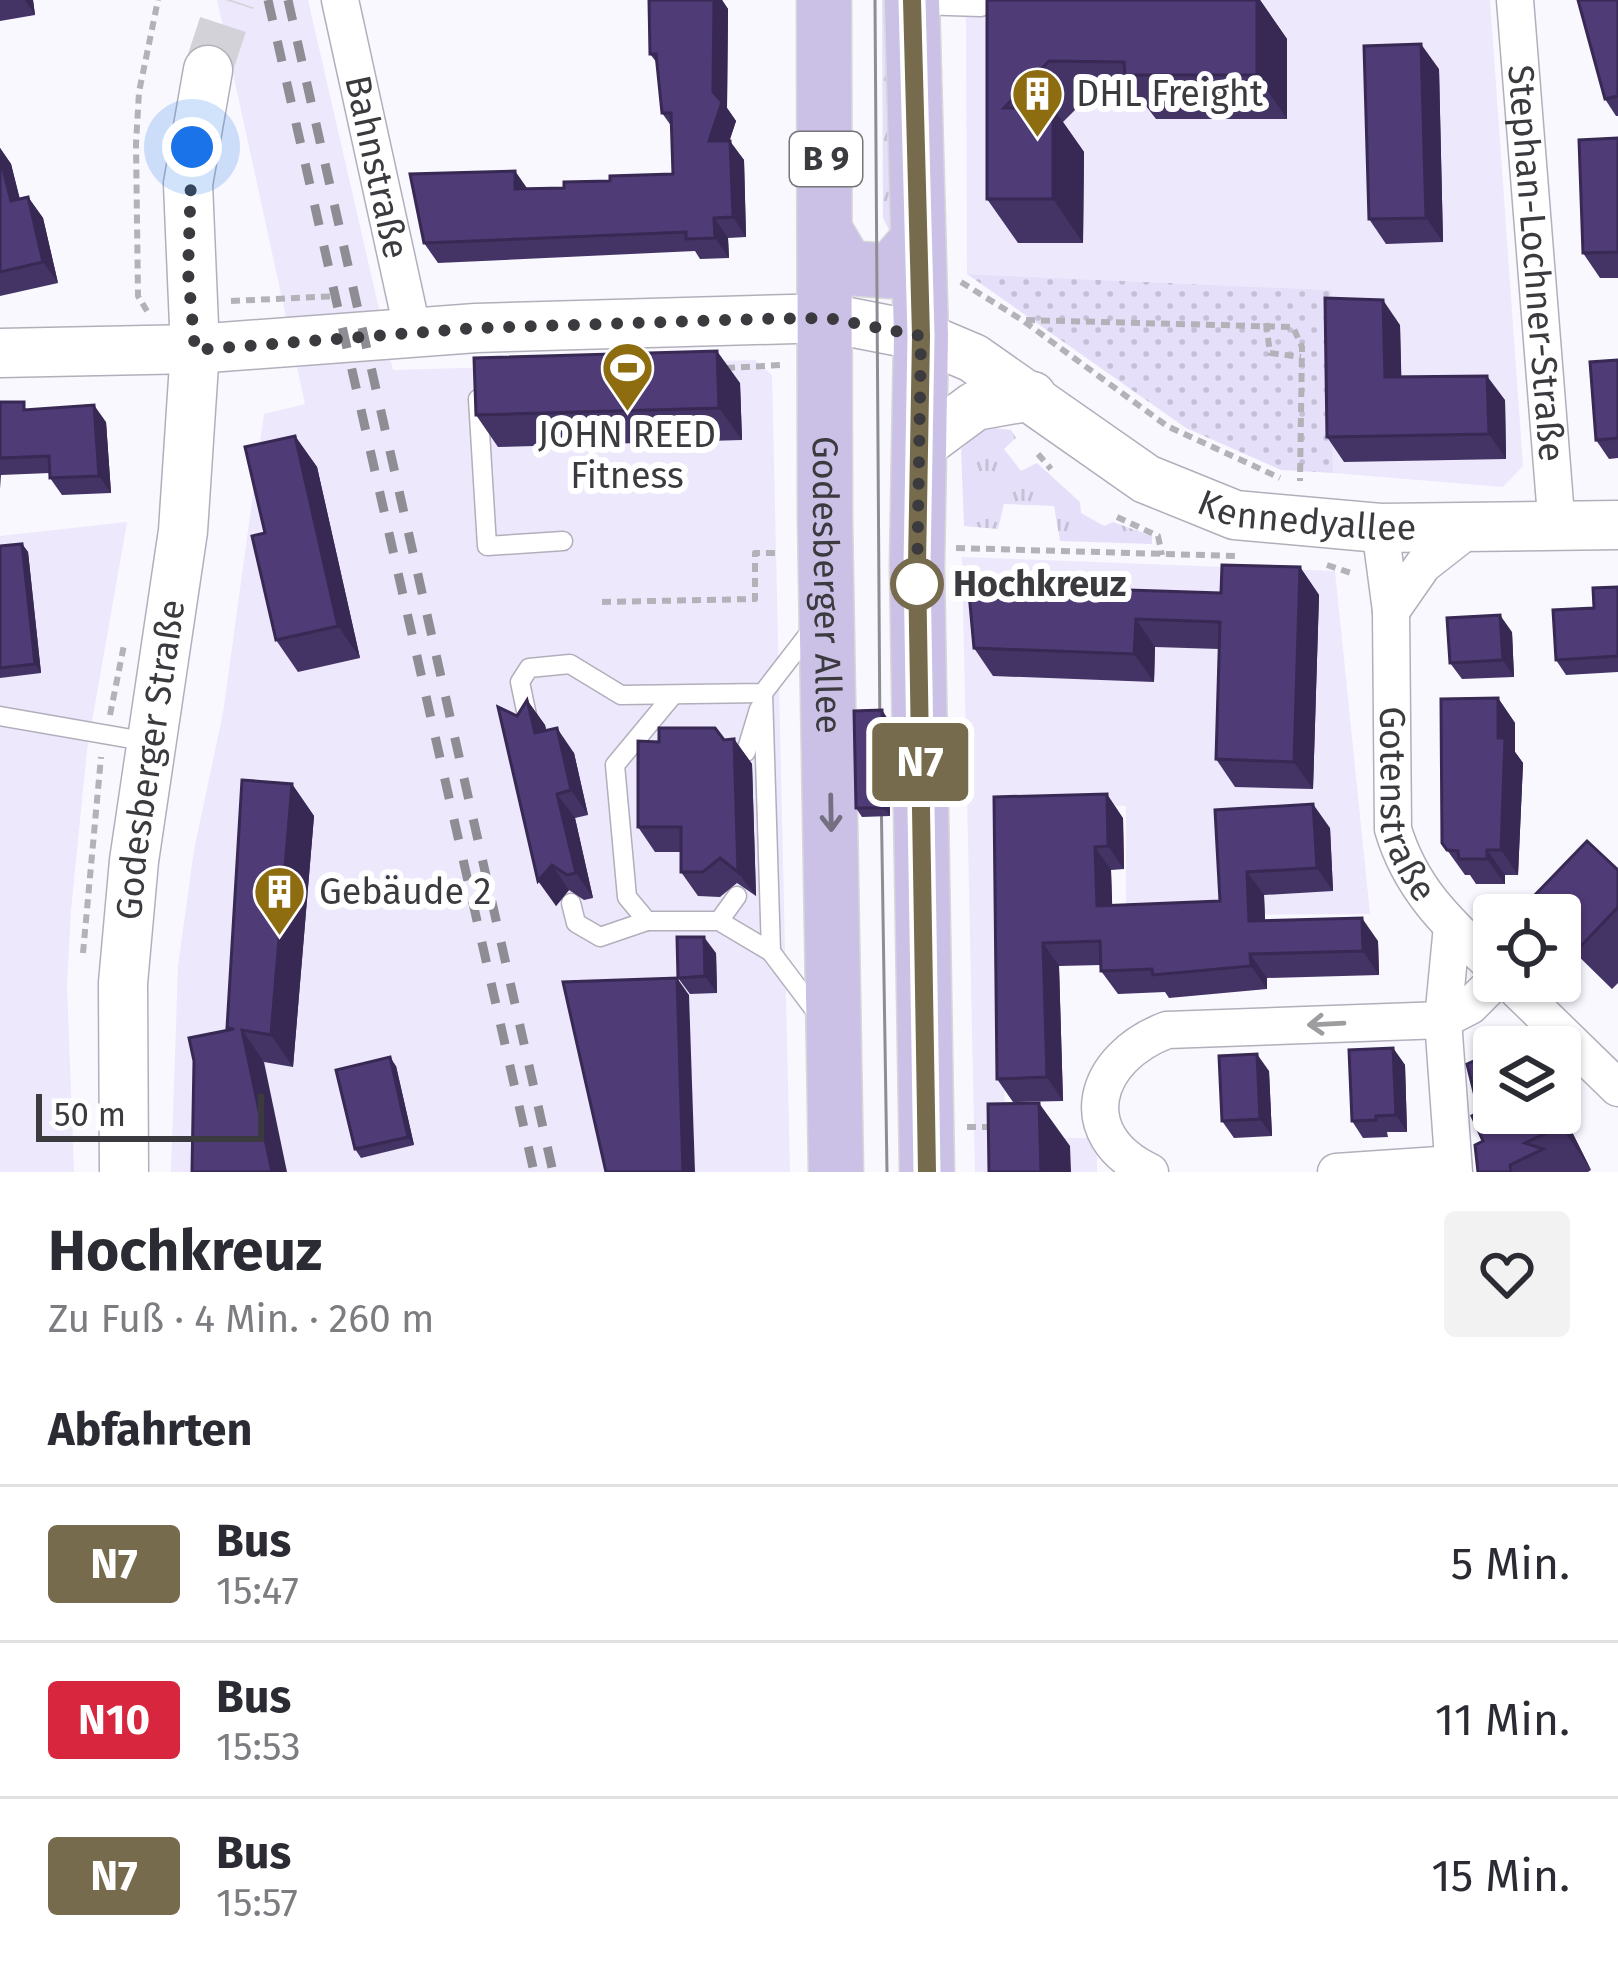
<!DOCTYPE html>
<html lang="de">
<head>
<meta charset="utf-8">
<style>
	body { margin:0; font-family:"Fira Sans",sans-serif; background:#f2f2f3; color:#2b2b33; height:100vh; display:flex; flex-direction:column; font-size:45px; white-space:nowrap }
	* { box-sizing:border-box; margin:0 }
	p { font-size:39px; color:#7c7c81 }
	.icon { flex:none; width:66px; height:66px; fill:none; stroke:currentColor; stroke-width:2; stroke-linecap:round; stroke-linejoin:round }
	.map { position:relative; height:1172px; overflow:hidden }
	.side { display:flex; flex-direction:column; background:#fff; flex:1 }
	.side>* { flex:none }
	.badge { padding:0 24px; border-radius:9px; font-size:42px; line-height:78px }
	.controls { position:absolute; left:1473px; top:894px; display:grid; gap:24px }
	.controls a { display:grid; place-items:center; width:108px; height:108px; border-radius:12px; background:#fff; box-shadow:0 3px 9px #0004; font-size:60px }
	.scale { position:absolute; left:36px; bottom:30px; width:228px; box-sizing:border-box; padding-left:12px; border:6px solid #3b3a3e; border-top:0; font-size:33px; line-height:42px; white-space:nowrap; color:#3b3a3e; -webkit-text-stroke:9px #fff; paint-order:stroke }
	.you { position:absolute; width:60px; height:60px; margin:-30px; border:9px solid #fff; border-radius:50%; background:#1a73e8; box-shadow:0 0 0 18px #1a73e833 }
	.map>.badge { position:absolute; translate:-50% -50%; box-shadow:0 0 0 6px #fff }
	h2 { padding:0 48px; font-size:45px; line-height:108px }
	.round { display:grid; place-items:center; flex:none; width:126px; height:126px; border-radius:12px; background:#f2f2f3 }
	.overview { display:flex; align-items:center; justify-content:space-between; height:204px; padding:0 48px }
	h1 { font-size:57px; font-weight:700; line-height:90px }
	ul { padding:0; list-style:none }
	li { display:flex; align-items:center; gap:36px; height:156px; padding:0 48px; border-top:3px solid #e1e1e2 }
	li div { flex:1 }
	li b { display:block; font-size:45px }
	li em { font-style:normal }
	li .badge { min-width:132px; font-weight:700; text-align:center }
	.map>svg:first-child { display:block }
	.built { fill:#ede8fc }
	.grass { fill:url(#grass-tufts) }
	.park { fill:url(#park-dots) }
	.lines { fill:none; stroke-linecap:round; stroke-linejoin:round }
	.secondary-tunnel { stroke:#d3d2d8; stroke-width:48; stroke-dasharray:48 24; stroke-linecap:butt }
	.lane-casing { stroke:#b2afbb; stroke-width:21 }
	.street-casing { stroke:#b2afbb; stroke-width:39 }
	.secondary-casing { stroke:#b2afbb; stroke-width:51 }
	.primary-casing { stroke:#d8d8d8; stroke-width:57 }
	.path { stroke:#b3b2b8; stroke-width:6; stroke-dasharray:9 6; stroke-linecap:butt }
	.lane { stroke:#fff; stroke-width:18 }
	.street { stroke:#fff; stroke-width:36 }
	.secondary { stroke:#fff; stroke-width:48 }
	.primary { stroke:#cbc1e6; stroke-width:54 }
	.tram { stroke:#8e8d93; stroke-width:3 }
	.rail { stroke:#8e8d93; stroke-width:9; stroke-dasharray:21 21; stroke-linecap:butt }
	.wall { fill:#443365 }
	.shaded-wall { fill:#372953 }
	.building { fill:#4f3b76; stroke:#372953; stroke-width:3 }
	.oneway { stroke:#757081 }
	.oneway2 { stroke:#9d9c9e }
	.line-casing { stroke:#fff; stroke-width:27 }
	.line { stroke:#766b4c; stroke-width:18 }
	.walk { stroke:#3b3a3e; stroke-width:12; stroke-dasharray:0 21.6 }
	.stop-dot { fill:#fff; stroke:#766b4c; stroke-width:6 }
	.labels { text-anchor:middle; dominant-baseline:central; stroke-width:12; stroke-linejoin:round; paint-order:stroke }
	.shield { fill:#fff; stroke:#767578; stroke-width:3 }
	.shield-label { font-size:33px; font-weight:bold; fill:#3b3a3e }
	.poi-label { font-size:36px; fill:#3b3a3e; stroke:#fff; text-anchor:start }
	.street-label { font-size:36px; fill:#3b3a3e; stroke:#fff }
	.stop-label { font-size:36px; font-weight:bold; fill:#3b3a3e; stroke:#fff; text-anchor:start }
</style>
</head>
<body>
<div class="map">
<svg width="1618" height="1172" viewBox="0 0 1618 1172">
	<defs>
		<pattern id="grass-tufts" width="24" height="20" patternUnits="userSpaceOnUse" patternTransform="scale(3)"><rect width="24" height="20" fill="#e6dff9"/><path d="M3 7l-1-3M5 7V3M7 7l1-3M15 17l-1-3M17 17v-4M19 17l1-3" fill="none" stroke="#c6c0d6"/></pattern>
		<pattern id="park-dots" width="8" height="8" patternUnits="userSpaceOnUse" patternTransform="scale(3)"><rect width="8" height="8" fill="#e6dff9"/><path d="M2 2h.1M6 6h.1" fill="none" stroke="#c6c0d6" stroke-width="1.8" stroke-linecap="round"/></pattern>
	</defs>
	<rect width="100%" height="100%" fill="#f9f8ff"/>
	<!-- built -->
	<g class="built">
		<polygon points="217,0 308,0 393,370 755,360 772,375 790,1172 171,1172 178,966 194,850 223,713 264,414 305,404"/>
		<polygon points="966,0 1490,0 1523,466 1503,487 1333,473 1331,290 967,274"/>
		<polygon points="127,522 87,750 71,910 67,985 74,1172 0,1172 0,536"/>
		<polygon points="962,557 1335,571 1370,914 1126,915 1126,806 1001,802 1005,1138 1097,1138 1097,1172 975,1172"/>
	</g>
	<!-- grass -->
	<g class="grass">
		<polygon points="882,0 898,0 892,236 883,218"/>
		<polygon points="986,427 1011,430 1016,438 1004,449 1021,471 1037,463 1080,502 1081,513 1104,526 1113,522 1152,536 1152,544 1060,541 1054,506 1004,504 998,529 964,526 961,449"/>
	</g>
	<!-- park -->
	<polygon class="park" points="967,274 1331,290 1333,473 1281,470 1186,428"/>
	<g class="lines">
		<!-- secondary-tunnel -->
		<polyline class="secondary-tunnel" points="208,70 231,0"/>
		<defs>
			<g id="lane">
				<polyline points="917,5 981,7"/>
				<polyline points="478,399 487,546 563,541"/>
				<polyline points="763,693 771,952"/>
				<polyline points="673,695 615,765 627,897 647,921 719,921 771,952 820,1017"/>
				<polyline points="0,716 149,742"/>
				<polyline points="529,725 520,682 529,668 570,664 621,695 763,693 814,627"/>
				<polyline points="746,752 759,709"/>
				<polyline points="571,903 576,923 600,937 647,921"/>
				<polyline points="719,921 737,896"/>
			</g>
			<g id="street">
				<path id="s1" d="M340 0 413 333"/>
				<path id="s2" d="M1515 0 1557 529"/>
				<path id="s3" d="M1380 528 1391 611 1393 829C1411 890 1449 924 1494 967"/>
				<polyline points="1391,611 1423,565 1469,529"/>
				<polyline points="1452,926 1443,1020 1454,1172"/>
				<polyline points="1508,981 1618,1088"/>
				<path d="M1150 1172C1070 1134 1094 1057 1167 1030L1443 1020 1470 1006 1495 981"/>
				<polyline points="1336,1172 1453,1164"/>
			</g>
			<g id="secondary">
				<path id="s4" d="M0 353 195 349 476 328 828 318 921 336 973 358 1146 479 1235 515 1380 528 1618 525"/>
				<polyline points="917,449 975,406 1032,396"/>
				<path id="s5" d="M124 1172 123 983 134 861 183 531 195 349 188 184 208 70"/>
			</g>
			<g id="primary">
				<path id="s6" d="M824 0 825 519 836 1172"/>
				<polyline points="912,0 921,336 917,566 927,1172"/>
				<polyline points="827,234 847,268 891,271 918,240"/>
			</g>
		</defs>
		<!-- lane casing -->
		<use href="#lane" class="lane-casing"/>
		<!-- street casing -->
		<use href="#street" class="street-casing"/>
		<!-- secondary casing -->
		<use href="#secondary" class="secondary-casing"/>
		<!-- primary casing -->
		<use href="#primary" class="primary-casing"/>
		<!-- path -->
		<g class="path">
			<polyline points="961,282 1022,320 1167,426 1280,478"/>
			<polyline points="231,301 338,296"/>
			<polyline points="147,311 138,296 136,144 139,92 158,0"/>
			<polyline points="1026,320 1293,327 1302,347 1300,481"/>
			<polyline points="1266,323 1270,353 1301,357"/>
			<polyline points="726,368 782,365"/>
			<polyline points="1038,454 1051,469"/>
			<polyline points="1117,517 1158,536 1162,555"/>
			<polyline points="956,548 1236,556"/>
			<polyline points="1327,565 1354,574"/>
			<polyline points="602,602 755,599 755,553 775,553"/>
			<polyline points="110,715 124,645"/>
			<polyline points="83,953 101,757"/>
			<polyline points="967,1127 996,1127"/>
		</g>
		<!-- lane -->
		<use href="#lane" class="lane"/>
		<!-- street -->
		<use href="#street" class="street"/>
		<!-- secondary -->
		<use href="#secondary" class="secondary"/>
		<!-- primary -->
		<use href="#primary" class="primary"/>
		<!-- tram -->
		<g class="tram">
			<polyline points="875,0 880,744"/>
			<polyline points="881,786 887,1172"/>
		</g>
		<!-- rail -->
		<g class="rail">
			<polyline points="268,0 534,1172"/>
			<polyline points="288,0 553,1172"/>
		</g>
	</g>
	<!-- wall -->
	<g class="wall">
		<polygon points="0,0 33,0 35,15 0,21"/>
		<polygon points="649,0 722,0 728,9 727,108 736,121 729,141 744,160 746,237 728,238 729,258 700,259 695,251 438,263 424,243 515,171 527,189 564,188 673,174 672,127 662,113 657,63 650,54"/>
		<polygon points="987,0 1260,0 1287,39 1287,119 1156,119 1146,106 1080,105 1063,122 1084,152 1083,243 1018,243 987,199"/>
		<polygon points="1618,0 1618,116 1616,116 1605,99"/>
		<polygon points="1439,69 1443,242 1386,244 1369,219"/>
		<polygon points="1618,138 1618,278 1600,278 1583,253"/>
		<polygon points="0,148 11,164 20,199 28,197 43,218 58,283 0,296"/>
		<polygon points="1400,325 1401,376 1505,400 1506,459 1344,462 1327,437"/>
		<polygon points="1618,360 1618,458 1609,459 1596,440"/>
		<polygon points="740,383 742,440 498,447 476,415"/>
		<polygon points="0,402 30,410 106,422 111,493 62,495 50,478 50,473 1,475 0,489"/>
		<polygon points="295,436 317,467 360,658 298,672 276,640 265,533"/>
		<polygon points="22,544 28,552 41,673 0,678 0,546"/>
		<polygon points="1300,567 1319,595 1313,789 1235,787 1216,759 1219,649 1155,647 1154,682 993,676 974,648 1067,597 1221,593"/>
		<polygon points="1618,587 1618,672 1566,675 1556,660 1594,608"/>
		<polygon points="1512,632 1514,677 1462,679 1450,663"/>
		<polygon points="1498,698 1515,723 1515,752 1523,763 1518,875 1505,875 1505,884 1476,884 1470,875 1465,875 1442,843"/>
		<polygon points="527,700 545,725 546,730 574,753 588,815 575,818 593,898 584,900 569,890 556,906 517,716"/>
		<polygon points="888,719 890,816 862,817 856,808"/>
		<polygon points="734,739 752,764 756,896 737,883 720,897 698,896 681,872 681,852 655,852 638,827 724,740"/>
		<polygon points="292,784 314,816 293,1067 264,1062 227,1028"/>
		<polygon points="994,797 1123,818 1124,869 1111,870 1112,905 1220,901 1215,810 1330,828 1333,891 1264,895 1265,920 1378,941 1379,975 1267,978 1267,989 1169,998 1165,992 1118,994 1101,971 1101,965 1059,966 1063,1101 1013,1102 997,1079"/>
		<polygon points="1618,870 1618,983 1612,989 1563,941 1560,936 1560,915 1545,915 1533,897"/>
		<polygon points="716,953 717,993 690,994 678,978"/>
		<polygon points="1393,1048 1405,1065 1407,1132 1387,1132 1388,1137 1363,1138 1352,1121"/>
		<polygon points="396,1066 414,1145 361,1158 355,1149"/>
		<polygon points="1269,1071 1272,1136 1234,1138 1222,1121"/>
		<polygon points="1479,1112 1569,1126 1591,1170 1588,1172 1478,1172 1483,1141"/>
	</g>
	<!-- shaded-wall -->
	<g class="shaded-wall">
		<polygon points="25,0 33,0 35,15"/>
		<polygon points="714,0 722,0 728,9 727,108 736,121 723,161 709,141 713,92"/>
		<polygon points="1257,0 1260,0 1287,39 1287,119 1257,75"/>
		<polygon points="1421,44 1439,69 1443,242 1426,218"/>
		<polygon points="1053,108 1084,152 1083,243 1053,199"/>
		<polygon points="730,141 744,160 746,237 733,217"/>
		<polygon points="0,148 11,164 25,222 11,201 0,157"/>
		<polygon points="515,171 529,191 515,189"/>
		<polygon points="28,197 43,218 58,283 43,262"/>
		<polygon points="714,218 728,238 729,258 715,238"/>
		<polygon points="1383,300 1400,325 1402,401 1385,377"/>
		<polygon points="717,351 740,383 742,440 719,408"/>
		<polygon points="1487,376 1505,400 1506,459 1489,434"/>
		<polygon points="94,405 106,422 111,493 99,476"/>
		<polygon points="295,436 317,467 360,658 338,626"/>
		<polygon points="22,544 28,552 41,673 35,664"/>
		<polygon points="1300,567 1319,595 1313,789 1294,762"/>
		<polygon points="1500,615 1512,632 1514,677 1503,660"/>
		<polygon points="1136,619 1155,647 1154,682 1134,654"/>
		<polygon points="1498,698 1515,723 1515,752 1523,763 1518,875 1501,850"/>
		<polygon points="527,700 545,725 552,757 535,733"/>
		<polygon points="882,710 888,719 890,816 884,808"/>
		<polygon points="557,728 574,753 588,815 571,790"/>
		<polygon points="734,739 752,764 756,896 738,872"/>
		<polygon points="292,784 314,816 293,1067 271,1035"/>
		<polygon points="557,794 575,818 593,898 576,873"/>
		<polygon points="1107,794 1123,818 1124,869 1108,846"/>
		<polygon points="1313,804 1330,828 1333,891 1317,868"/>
		<polygon points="1095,847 1111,870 1113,929 1097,906"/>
		<polygon points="1487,850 1505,875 1505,884 1487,859"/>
		<polygon points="552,865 569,890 556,906 538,881"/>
		<polygon points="1247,872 1264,895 1266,944 1249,921"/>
		<polygon points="1362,918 1378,941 1379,975 1363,951"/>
		<polygon points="704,937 716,953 717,993 705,976"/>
		<polygon points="1043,943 1059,966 1063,1101 1047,1077"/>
		<polygon points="1250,954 1267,978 1267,989 1251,966"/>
		<polygon points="677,978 689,995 695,1172 683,1172"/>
		<polygon points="242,1030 264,1062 287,1172 272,1172"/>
		<polygon points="1393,1048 1405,1065 1407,1132 1396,1115"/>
		<polygon points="1257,1054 1269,1071 1272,1136 1260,1119"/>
		<polygon points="390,1057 396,1066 414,1145 408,1137"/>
		<polygon points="1039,1103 1070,1146 1071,1172 1041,1172"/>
		<polygon points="1560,1112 1569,1126 1591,1170 1561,1126 1554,1113"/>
	</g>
	<!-- building -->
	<g class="building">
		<polygon points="649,0 714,0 713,92 722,102 709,141 730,141 733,217 714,218 715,238 686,239 686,232 424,243 410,174 515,171 515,189 564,188 564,182 610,181 610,176 673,174 671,113 662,113 656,54 650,54"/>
		<polygon points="987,0 1257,0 1257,75 1125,75 1124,62 1049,61 1004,108 1053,108 1053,199 987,199"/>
		<polygon points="1578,0 1618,0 1618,96 1605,99"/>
		<polygon points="1421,44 1426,218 1369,219 1364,46"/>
		<polygon points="1618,138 1618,252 1583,253 1579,140"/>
		<polygon points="0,157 11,201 28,197 43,262 0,272"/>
		<polygon points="1325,298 1383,300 1385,377 1487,376 1489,434 1327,437"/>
		<polygon points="717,351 719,408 476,415 474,358"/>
		<polygon points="1618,360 1618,438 1596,440 1590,362"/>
		<polygon points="0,402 24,402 24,410 94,405 99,476 50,478 49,456 0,458"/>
		<polygon points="295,436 338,626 276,640 252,536 265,533 245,447"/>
		<polygon points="22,544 35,664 0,668 0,546"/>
		<polygon points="1222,565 1300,567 1294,762 1216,759 1220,622 1136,619 1134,654 974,648 969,593 1067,597 1067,588 1221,593"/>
		<polygon points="1618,587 1618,656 1556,660 1553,610 1594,608 1593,588"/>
		<polygon points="1500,615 1503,660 1450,663 1447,618"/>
		<polygon points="1498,698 1498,738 1505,738 1501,850 1487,850 1487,859 1459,859 1458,851 1447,850 1442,843 1441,699"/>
		<polygon points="527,700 535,733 557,728 571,790 557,794 576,873 567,875 552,865 538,881 498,707 517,716"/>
		<polygon points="882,710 884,808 856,808 854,711"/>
		<polygon points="659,728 715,728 724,740 734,739 738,872 720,858 703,872 681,872 681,827 638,827 638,741 659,742"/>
		<polygon points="242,780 292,784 271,1035 242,1030 272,1172 192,1172 194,1061 189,1038 234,1029 227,1028"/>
		<polygon points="1107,794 1108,846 1095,847 1097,906 1220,901 1215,810 1313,804 1317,868 1247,872 1249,921 1362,918 1363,951 1250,954 1251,966 1153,975 1152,969 1101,971 1100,941 1043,943 1047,1077 997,1079 994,797"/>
		<polygon points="1587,841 1618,870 1618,907 1582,945 1560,924 1560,915 1551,915 1533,897"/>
		<polygon points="677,937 704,937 705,976 678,978"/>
		<polygon points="677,978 683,1172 606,1172 563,982"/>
		<polygon points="1393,1048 1396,1115 1376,1116 1376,1120 1352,1121 1349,1050"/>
		<polygon points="1494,1052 1494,1113 1554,1113 1561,1126 1525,1143 1543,1149 1510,1165 1511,1172 1478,1172 1475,1145 1483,1141 1472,1116 1479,1112 1467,1064"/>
		<polygon points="1257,1054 1260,1119 1222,1121 1219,1056"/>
		<polygon points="390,1057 408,1137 355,1149 336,1070"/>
		<polygon points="1039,1103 1041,1172 989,1172 988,1104"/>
	</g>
	<!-- one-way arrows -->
	<defs><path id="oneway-shaft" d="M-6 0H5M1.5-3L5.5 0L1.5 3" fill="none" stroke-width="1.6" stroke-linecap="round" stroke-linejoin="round" transform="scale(3)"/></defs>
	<use class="oneway" href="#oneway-shaft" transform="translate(831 813) rotate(89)"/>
	<use class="oneway2" href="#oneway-shaft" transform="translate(1326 1024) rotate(177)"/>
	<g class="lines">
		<defs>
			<polyline id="line" points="912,0 921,336 917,566 927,1172"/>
		</defs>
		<!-- line casing -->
		<use href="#line" class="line-casing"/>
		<!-- line -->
		<use href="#line" class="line"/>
		<!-- walk -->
		<polyline class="walk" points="192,147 188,272 195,350 476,328 759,319 828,318 921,336 917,584"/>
	</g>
	<!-- icons -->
	<defs>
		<symbol id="building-pin" viewBox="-11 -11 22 30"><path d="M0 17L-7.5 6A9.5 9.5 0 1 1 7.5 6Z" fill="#8d6d10" stroke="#fff"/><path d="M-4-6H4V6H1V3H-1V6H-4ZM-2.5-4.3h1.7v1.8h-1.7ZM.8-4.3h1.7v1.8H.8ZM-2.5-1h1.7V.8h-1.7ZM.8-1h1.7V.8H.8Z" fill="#fff"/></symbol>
		<symbol id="stadium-pin" viewBox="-11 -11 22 30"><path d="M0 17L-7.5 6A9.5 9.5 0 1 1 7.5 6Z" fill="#8d6d10" stroke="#fff"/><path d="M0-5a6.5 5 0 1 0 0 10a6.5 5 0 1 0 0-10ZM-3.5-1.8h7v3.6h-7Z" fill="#fff"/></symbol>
	</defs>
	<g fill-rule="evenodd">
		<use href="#building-pin" x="1008" y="64" width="59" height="81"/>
		<use href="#stadium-pin" x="598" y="338" width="59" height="81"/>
		<use href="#building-pin" x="250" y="862" width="59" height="81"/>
	</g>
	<!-- markers -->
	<circle class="stop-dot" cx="917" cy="584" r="24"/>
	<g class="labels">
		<!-- shield labels -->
		<rect class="shield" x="790" y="132" width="72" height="54" rx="9"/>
		<g class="shield-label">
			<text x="826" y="159">B 9</text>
		</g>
		<!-- poi labels -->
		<g class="poi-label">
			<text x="1076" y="94">DHL Freight</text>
			<text x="627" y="435" text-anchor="middle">JOHN REED<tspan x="627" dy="41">Fitness</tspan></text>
			<text x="319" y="892">Gebäude 2</text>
		</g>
		<!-- street labels -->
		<g class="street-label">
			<text stroke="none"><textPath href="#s1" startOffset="171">Bahnstraße</textPath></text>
			<text stroke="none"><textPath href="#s2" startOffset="264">Stephan-Lochner-Straße</textPath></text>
			<text stroke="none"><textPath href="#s4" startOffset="1359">Kennedyallee</textPath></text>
			<text stroke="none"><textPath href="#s6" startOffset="585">Godesberger Allee</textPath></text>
			<text stroke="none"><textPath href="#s5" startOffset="414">Godesberger Straße</textPath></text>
			<text stroke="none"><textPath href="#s3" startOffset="279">Gotenstraße</textPath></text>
		</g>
		<!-- stop labels -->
		<g class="stop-label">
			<text x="953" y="584">Hochkreuz</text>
		</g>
	</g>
</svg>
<div class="controls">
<a><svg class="icon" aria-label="locate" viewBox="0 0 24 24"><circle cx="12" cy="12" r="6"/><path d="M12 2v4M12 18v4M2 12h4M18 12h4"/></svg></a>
<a><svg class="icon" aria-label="layers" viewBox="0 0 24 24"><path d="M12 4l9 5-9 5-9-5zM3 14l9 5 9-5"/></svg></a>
</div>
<div class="scale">50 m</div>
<div class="you" style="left:192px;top:147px"></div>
<b class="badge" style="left:920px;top:762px;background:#766b4c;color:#fff">N7</b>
</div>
<section class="side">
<div class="overview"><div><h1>Hochkreuz</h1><p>Zu Fuß · 4 Min. · 260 m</p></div><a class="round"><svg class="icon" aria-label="heart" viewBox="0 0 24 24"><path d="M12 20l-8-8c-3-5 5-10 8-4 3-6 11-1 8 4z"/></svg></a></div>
<h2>Abfahrten</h2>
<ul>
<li><span class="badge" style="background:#766b4c;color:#fff">N7</span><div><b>Bus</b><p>15:47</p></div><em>5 Min.</em></li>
<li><span class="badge" style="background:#d7263d;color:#fff">N10</span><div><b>Bus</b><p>15:53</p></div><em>11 Min.</em></li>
<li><span class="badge" style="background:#766b4c;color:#fff">N7</span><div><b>Bus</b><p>15:57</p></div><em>15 Min.</em></li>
</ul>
</section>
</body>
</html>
